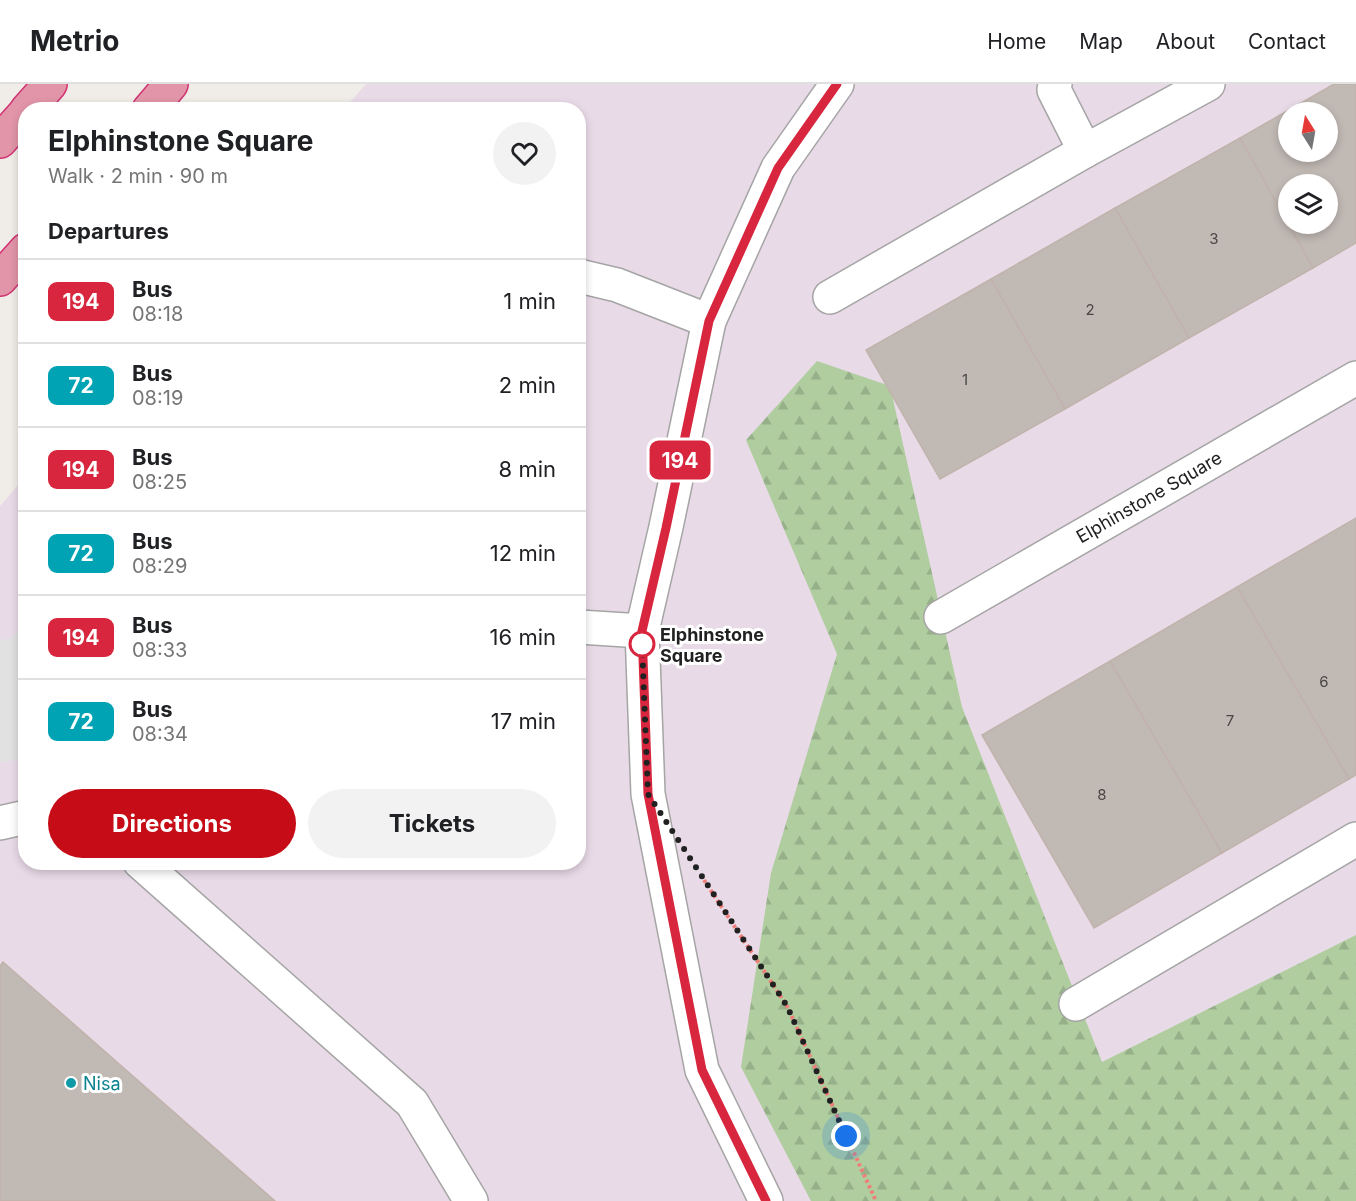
<!DOCTYPE html>
<html lang="en">
<head>
<meta charset="utf-8">
<style>
	body { margin:0; font-family:Inter,sans-serif; background:#f2f2f2; color:#202124; height:100vh; display:flex; flex-direction:column; font-size:22px; white-space:nowrap }
	* { box-sizing:border-box; margin:0 }
	p { font-size:20px; color:#757577 }
	.icon { flex:none; width:33px; height:33px; fill:none; stroke:currentColor; stroke-width:2; stroke-linecap:round; stroke-linejoin:round }
	.map { position:relative; flex:1; overflow:hidden }
	.drawer { position:absolute; left:18px; top:18px; width:568px; height:768px; display:flex; flex-direction:column; background:#fff; border-radius:24px; box-shadow:0 3px 9px #0003 }
	.drawer>* { flex:none }
	.badge { padding:0 12px; border-radius:9px; font-size:21px; line-height:39px }
	.needle { width:39px; rotate:349deg }
	.controls { position:absolute; left:1278px; top:18px; display:grid; gap:12px }
	.controls a { display:grid; place-items:center; width:60px; height:60px; border-radius:50%; background:#fff; box-shadow:0 3px 9px #0003; font-size:30px }
	.you { position:absolute; width:30px; height:30px; margin:-15px; border:4px solid #fff; border-radius:50%; background:#1a73e8; box-shadow:0 0 0 9px #1a73e833 }
	.map>.badge { position:absolute; translate:-50% -50%; box-shadow:0 0 0 3px #fff }
	h2 { padding:0 30px; font-size:22px; line-height:54px }
	.round { display:grid; place-items:center; flex:none; width:63px; height:63px; border-radius:32px; background:#f2f2f2 }
	.headline { display:flex; align-items:center; justify-content:space-between; height:102px; padding:0 30px }
	h1 { font-size:28px; font-weight:700; line-height:45px }
	.cta { display:flex; gap:12px; margin-top:auto; padding:12px 30px }
	.cta a { flex:1; height:69px; border-radius:36px; background:#c50c17; color:#fff; font-size:24px; font-weight:700; line-height:69px; text-align:center }
	.cta a+a { background:#f2f2f2; color:#202124 }
	ul { padding:0; list-style:none }
	li { display:flex; align-items:center; gap:18px; height:84px; padding:0 30px; border-top:2px solid #e0e0e0 }
	li div { flex:1 }
	li b { display:block; font-size:22px }
	li em { font-style:normal }
	li .badge { min-width:66px; font-weight:700; text-align:center }
	header { display:flex; align-items:center; gap:36px; box-sizing:border-box; height:84px; padding:0 30px; background:#fff; border-bottom:2px solid #e0e0e0 }
	header strong { font-size:28px }
	nav { display:flex; gap:33px; margin-inline-start:auto; font-size:21px }
	.map>svg:first-child { display:block }
	.industrial { fill:#e9dae7; fill-rule:evenodd }
	.forest { fill:url(#forest-firs) }
	.parking { fill:#e1e1e1 }
	.building { fill:#c1b9b4; stroke:#c1b3ab; stroke-width:1.5; fill-rule:evenodd }
	.lines { fill:none; stroke-linecap:round; stroke-linejoin:round }
	.minor-casing { stroke:#a5a5a5; stroke-width:36 }
	.highway-casing { stroke:#d13272; stroke-width:36 }
	.path { stroke:#f27c77; stroke-width:4; stroke-dasharray:3 3; stroke-linecap:butt }
	.minor { stroke:#fff; stroke-width:33 }
	.highway { stroke:#e295a8; stroke-width:33 }
	.line-casing { stroke:#fff; stroke-width:14 }
	.line { stroke:#d7263d; stroke-width:9 }
	.walk { stroke:#212121; stroke-width:6; stroke-dasharray:0 10.8 }
	.stop-dot { fill:#fff; stroke:#d7263d; stroke-width:3 }
	.culture-dot { fill:#0f9aa8; stroke:#fff; stroke-width:2 }
	.labels { text-anchor:middle; dominant-baseline:central; stroke-width:6; stroke-linejoin:round; paint-order:stroke }
	.number-label { font-size:15px; fill:#494746 }
	.street-label { font-size:18px; fill:#212121; stroke:#fff }
	.stop-label { font-size:18px; font-weight:bold; fill:#212121; stroke:#fff; text-anchor:start }
	.culture-label { font-size:18px; fill:#0d838f; stroke:#fff; text-anchor:start }
</style>
</head>
<body>
<header>
<strong>Metrio</strong>
<nav><a>Home</a><a>Map</a><a>About</a><a>Contact</a></nav>
</header>
<div class="map">
<svg width="1356" height="1117" viewBox="0 0 1356 1117">
	<defs>
		<pattern id="forest-firs" width="22" height="20" patternUnits="userSpaceOnUse" patternTransform="scale(1.5)"><rect width="22" height="20" fill="#afcd9f"/><path d="M5 1l3.5 6h-7zM16 11l3.5 6h-7z" fill="#96b089"/></pattern>
	</defs>
	<rect width="100%" height="100%" fill="#f0ede8"/>
	<!-- industrial -->
	<path class="industrial" d="M366 0H1356V1117H0V422L25 393 26 778H579V26L344 25ZM1288 28H1328V68H1288ZM1288 100H1328V140H1288Z"/>
	<!-- forest -->
	<polygon class="forest" points="817,277 890,302 962,623 1102,978 1356,851 1356,1117 811,1117 741,983 771,789 837,570 746,356"/>
	<!-- parking -->
	<polygon class="parking" points="25,541 25,674 0,679 0,556 12,554"/>
	<!-- building -->
	<g class="building">
		<path d="M1334 0H1356V159L1313 184 1240 54ZM1288 28H1328V68H1288ZM1288 100H1328V140H1288Z"/>
		<polygon points="1240,54 1313,184 1189,254 1115,124"/>
		<polygon points="1115,124 1189,254 1065,325 991,195"/>
		<polygon points="991,195 1065,325 940,395 866,266"/>
		<polygon points="1356,434 1356,691 1349,695 1237,503"/>
		<polygon points="1237,503 1349,695 1222,769 1110,577"/>
		<polygon points="1110,577 1222,769 1094,844 982,651"/>
		<polygon points="3,878 275,1117 0,1117 0,882"/>
	</g>
	<g class="lines">
		<defs>
			<g id="minor">
				<polyline points="1055,0 1054,6 1085,67"/>
				<polyline points="579,192 617,201 709,237"/>
				<polyline points="830,213 1085,67 1208,0"/>
				<polyline points="941,533 1356,294"/>
				<polyline points="579,543 642,547"/>
				<polyline points="0,739 26,733"/>
				<polyline points="140,778 412,1019 471,1117"/>
				<polyline points="1076,920 1356,755"/>
				<polyline points="766,1117 702,986 648,710 642,547 666,443 709,237 778,84 837,0"/>
			</g>
			<g id="highway">
				<polyline points="27,26 50,0"/>
				<polyline points="149,26 171,0"/>
				<polyline points="0,57 26,28"/>
				<polyline points="0,195 26,166"/>
			</g>
		</defs>
		<!-- minor casing -->
		<use href="#minor" class="minor-casing"/>
		<!-- highway casing -->
		<use href="#highway" class="highway-casing"/>
		<!-- path -->
		<polyline class="path" points="704,796 787,922 876,1117"/>
		<!-- minor -->
		<use href="#minor" class="minor"/>
		<!-- highway -->
		<use href="#highway" class="highway"/>
	</g>
	<g class="lines">
		<defs>
			<polyline id="line" points="766,1117 702,986 648,710 642,547 666,444 709,237 778,84 837,0"/>
		</defs>
		<!-- line casing -->
		<use href="#line" class="line-casing"/>
		<!-- line -->
		<use href="#line" class="line"/>
		<!-- walk -->
		<polyline class="walk" points="642,560 648,710 787,922 846,1052"/>
	</g>
	<!-- markers -->
	<circle class="stop-dot" cx="642" cy="560" r="12"/>
	<circle class="culture-dot" cx="71" cy="999" r="6"/>
	<g class="labels">
		<!-- number labels -->
		<g class="number-label">
			<text x="1214" y="154">3</text>
			<text x="1090" y="225">2</text>
			<text x="965" y="295">1</text>
			<text x="1324" y="597">6</text>
			<text x="1230" y="636">7</text>
			<text x="1102" y="710">8</text>
		</g>
		<!-- street labels -->
		<g class="street-label">
			<text transform="translate(1149 413) rotate(-30)">Elphinstone Square</text>
		</g>
		<!-- stop labels -->
		<g class="stop-label">
			<text x="660" y="550">Elphinstone<tspan x="660" dy="21">Square</tspan></text>
		</g>
		<!-- culture labels -->
		<g class="culture-label">
			<text x="83" y="999">Nisa</text>
		</g>
	</g>
</svg>
<div class="controls">
<a><svg class="needle" viewBox="-14 -14 28 28"><path d="M0-13l5 13h-10z" fill="#e53935"/><path d="M0 13l5-13h-10z" fill="#757577"/></svg></a>
<a><svg class="icon" aria-label="layers" viewBox="0 0 24 24"><path d="M12 4l9 5-9 5-9-5zM3 14l9 5 9-5"/></svg></a>
</div>
<div class="you" style="left:846px;top:1052px"></div>
<b class="badge" style="left:680px;top:376px;background:#d7263d;color:#fff">194</b>
<section class="drawer">
<div class="headline"><div><h1>Elphinstone Square</h1><p>Walk · 2 min · 90 m</p></div><a class="round"><svg class="icon" aria-label="heart" viewBox="0 0 24 24"><path d="M12 20l-8-8c-3-5 5-10 8-4 3-6 11-1 8 4z"/></svg></a></div>
<h2>Departures</h2>
<ul>
<li><span class="badge" style="background:#d7263d;color:#fff">194</span><div><b>Bus</b><p>08:18</p></div><em>1 min</em></li>
<li><span class="badge" style="background:#00a3b4;color:#fff">72</span><div><b>Bus</b><p>08:19</p></div><em>2 min</em></li>
<li><span class="badge" style="background:#d7263d;color:#fff">194</span><div><b>Bus</b><p>08:25</p></div><em>8 min</em></li>
<li><span class="badge" style="background:#00a3b4;color:#fff">72</span><div><b>Bus</b><p>08:29</p></div><em>12 min</em></li>
<li><span class="badge" style="background:#d7263d;color:#fff">194</span><div><b>Bus</b><p>08:33</p></div><em>16 min</em></li>
<li><span class="badge" style="background:#00a3b4;color:#fff">72</span><div><b>Bus</b><p>08:34</p></div><em>17 min</em></li>
</ul>
<div class="cta"><a>Directions</a><a>Tickets</a></div>
</section>
</div>
</body>
</html>
